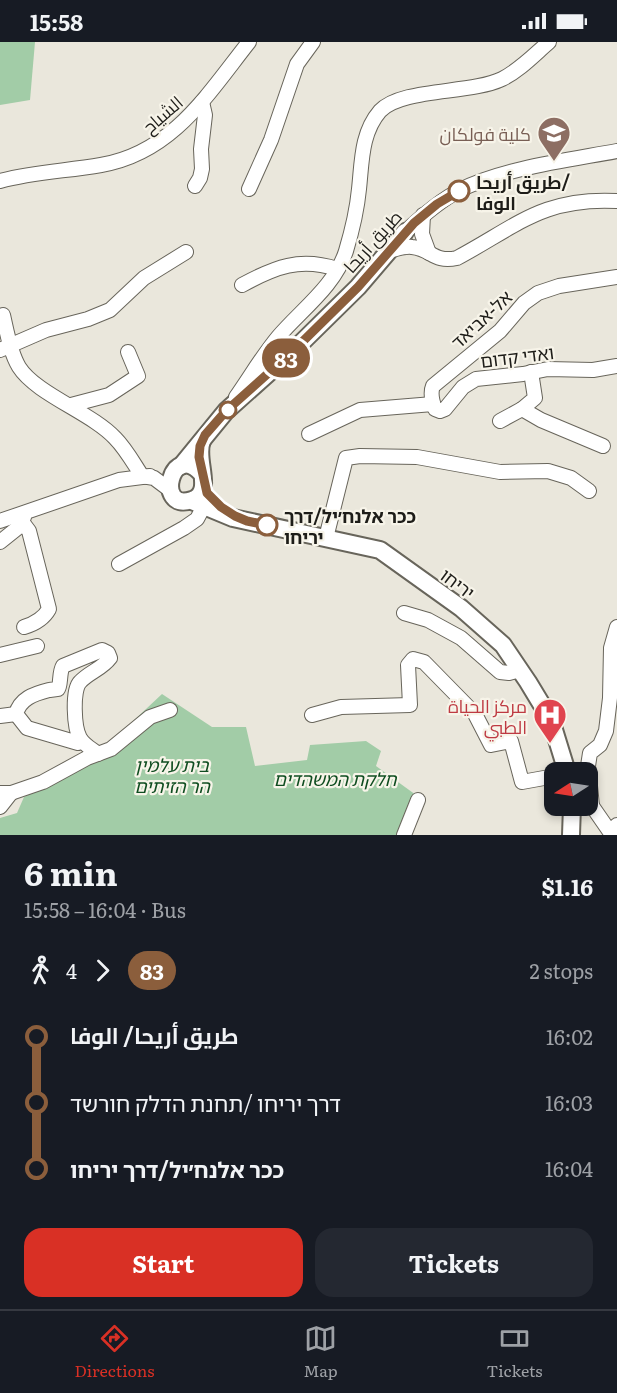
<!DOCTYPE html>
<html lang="en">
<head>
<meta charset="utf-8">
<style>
	body { margin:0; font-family:Literata,Cairo,"Noto Sans Hebrew",serif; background:#242831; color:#f1f3f6; height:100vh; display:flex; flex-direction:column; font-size:22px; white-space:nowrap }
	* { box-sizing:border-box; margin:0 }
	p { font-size:20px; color:#9ea1a6 }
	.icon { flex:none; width:33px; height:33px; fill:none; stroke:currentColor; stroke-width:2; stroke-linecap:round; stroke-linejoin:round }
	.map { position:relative; height:793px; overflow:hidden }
	.side { display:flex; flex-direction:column; background:#171b24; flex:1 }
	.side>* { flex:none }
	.badge { padding:0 12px; border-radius:20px; font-size:21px; line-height:39px }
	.needle { width:39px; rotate:258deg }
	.controls { position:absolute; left:544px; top:720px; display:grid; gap:12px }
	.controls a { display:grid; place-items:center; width:54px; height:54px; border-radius:12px; background:#171b24; box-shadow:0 3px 9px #0003; font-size:30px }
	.map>.badge { position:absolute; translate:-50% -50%; box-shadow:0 0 0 3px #fff }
	.legs { display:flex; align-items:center; gap:9px; height:66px; padding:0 24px; font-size:20px }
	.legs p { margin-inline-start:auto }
	.headline { display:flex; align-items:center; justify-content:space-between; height:102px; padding:0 24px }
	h1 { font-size:33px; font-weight:700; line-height:45px }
	.primary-button { display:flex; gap:12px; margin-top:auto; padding:12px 24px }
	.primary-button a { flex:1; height:69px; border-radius:18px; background:#d93025; color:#fff; font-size:24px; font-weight:700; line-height:69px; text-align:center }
	.primary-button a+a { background:#242831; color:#f1f3f6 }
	ul { padding:0 24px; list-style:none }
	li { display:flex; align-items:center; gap:21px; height:66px; font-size:22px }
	li i { display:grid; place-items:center; width:9px; height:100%; margin:0 8px; background:currentColor }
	li i::after { content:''; width:15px; height:15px; margin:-8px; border:4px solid; border-radius:50%; background:#171b24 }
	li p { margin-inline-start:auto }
	li:first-child i { background:linear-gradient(#0000 50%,currentColor 0) }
	li:last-child i { background:linear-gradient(currentColor 50%,#0000 0) }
	.status { display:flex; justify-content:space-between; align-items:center; height:42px; padding:0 30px; background:#171b24; direction:ltr }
	.status svg { height:16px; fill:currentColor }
	.menu { display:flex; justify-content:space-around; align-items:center; height:84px; border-top:2px solid #363941; background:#171b24; font-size:16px; color:#9ea1a6 }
	.menu a { display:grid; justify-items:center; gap:3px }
	.menu .on { color:#d93025 }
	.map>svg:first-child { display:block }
	.green { fill:#a2cca7 }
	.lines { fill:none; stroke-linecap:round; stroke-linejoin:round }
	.minor-casing { stroke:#68655b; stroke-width:16 }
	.major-casing { stroke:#68655b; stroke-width:20 }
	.minor { stroke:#fff; stroke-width:14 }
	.major { stroke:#fff; stroke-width:16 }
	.line-1-casing { stroke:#fff; stroke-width:14 }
	.line-1 { stroke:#8b5e3c; stroke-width:9 }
	.stop-1-dot { fill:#fff; stroke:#8b5e3c; stroke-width:3 }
	.labels { text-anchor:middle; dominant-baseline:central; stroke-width:4.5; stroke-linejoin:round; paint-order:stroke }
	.street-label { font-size:18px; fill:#1e1d19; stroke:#f7f4e9 }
	.education-label { font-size:18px; fill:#785e54; stroke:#f7f4e9; text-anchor:end }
	.stop-label { font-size:18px; font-weight:bold; fill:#1e1d19; stroke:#f7f4e9; text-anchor:start }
	.health-label { font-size:18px; fill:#be3a42; stroke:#f7f4e9; text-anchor:end }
	.park-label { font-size:18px; font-style:italic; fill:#0f4d20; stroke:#f7f4e9 }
</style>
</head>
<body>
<div class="status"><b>15:58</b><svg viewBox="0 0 49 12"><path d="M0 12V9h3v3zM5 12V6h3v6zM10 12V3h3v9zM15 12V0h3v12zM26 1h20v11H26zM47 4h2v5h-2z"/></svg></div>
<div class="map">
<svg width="617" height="793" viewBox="0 0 617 793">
	<rect width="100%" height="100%" fill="#eae7dc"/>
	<!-- green -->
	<g class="green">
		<polygon points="0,0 35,0 30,58 0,63"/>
		<polygon points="162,652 212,685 246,685 255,724 307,718 310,703 366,699 381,709 376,724 416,753 399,793 0,793 0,776 17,771 24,755 116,709 130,682"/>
	</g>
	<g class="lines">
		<defs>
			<g id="minor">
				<path d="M0 139C33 130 67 129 101 123 172 111 207 53 249 0"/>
				<polyline points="195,144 200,136 202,127 201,107 205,73 202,60"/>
				<polyline points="249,147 271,98 297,22 313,0"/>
				<polyline points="423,173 422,192 429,211"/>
				<path d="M405 190C422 174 439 159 460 148 504 126 569 118 617 109"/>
				<path d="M389 209C396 207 405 204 412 205 432 207 433 221 457 216 517 184 543 155 617 159"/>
				<path d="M617 235 559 244 538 251 524 261 500 289 433 344C430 351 432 359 435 367L440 369 445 367 463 345 476 337 523 332 548 327 593 328 617 324"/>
				<path d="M242 243C275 225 300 215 337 227"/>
				<path d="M3 273C7 290 10 310 19 325 36 352 92 371 115 396 126 407 134 422 142 434L154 436 170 448"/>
				<polyline points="0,308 46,288 88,277 110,268 144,236 186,210"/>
				<path d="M236 355C250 335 263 313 278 295 301 268 335 244 346 209 352 189 357 168 359 147 362 120 361 91 380 69 401 46 471 52 502 37 520 28 534 13 549 0"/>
				<polyline points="71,363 109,353 138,334 128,310"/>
				<polyline points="522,367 541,378 603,404"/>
				<polyline points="500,379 522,367 535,356 531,330"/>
				<polyline points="309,392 360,368 433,362"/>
				<polyline points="0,479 119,438 150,434"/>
				<path d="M23 481 29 489 49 567C44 576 34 582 24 585"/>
				<polyline points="326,496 346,416 360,414 417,415 500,430 548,429 571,436 589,449"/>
				<polyline points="0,500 20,484 24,475"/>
				<polyline points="119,522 184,486 197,477 204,464"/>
				<polyline points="404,571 428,578 461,596 500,630 509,631 520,628"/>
				<polyline points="0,613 37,604"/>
				<polyline points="312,673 341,665 410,663 408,623 413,617 424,620 475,672 491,703 511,699 522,740 555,734"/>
				<polyline points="0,674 16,672"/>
				<path d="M82 699 78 701 27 686 16 672C20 657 33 652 49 648 50 648 57 647 58 647 61 644 59 630 63 624L102 608 108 611 110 616C102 627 89 630 80 640 72 648 74 686 80 696 84 703 92 707 98 712"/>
				<polyline points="0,751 11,751 43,740 87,716 111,707 150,675 170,668"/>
				<polyline points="586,764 592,764 610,790 617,783"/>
				<polyline points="592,764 588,724 590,711 600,703 606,689 610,656 611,606 617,585"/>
				<polyline points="0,765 11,751"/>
				<polyline points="404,793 418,758"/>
			</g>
			<g id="major">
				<polyline points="181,424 226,369 292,310 358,245 405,190"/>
				<path d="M202 432C171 397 154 471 192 458 215 451 194 417 202 399"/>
				<polyline points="192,459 233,476 380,508 461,566 503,603 528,640 551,678 567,730"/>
				<polyline points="571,793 572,764"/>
			</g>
		</defs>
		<!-- minor casing -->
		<use href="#minor" class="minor-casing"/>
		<!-- major casing -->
		<use href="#major" class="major-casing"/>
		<!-- minor -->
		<use href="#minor" class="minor"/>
		<!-- major -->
		<use href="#major" class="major"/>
	</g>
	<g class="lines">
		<defs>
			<polyline id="line-1" points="267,483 247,479 235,474 221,465 207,451 199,415 200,404 205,393 226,369 292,310 358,245 414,181 437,162 459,149"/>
		</defs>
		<!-- line-1 casing -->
		<use href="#line-1" class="line-1-casing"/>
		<!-- line-1 -->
		<use href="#line-1" class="line-1"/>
	</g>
	<!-- icons -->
	<defs>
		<symbol id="university-pin" viewBox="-11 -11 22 30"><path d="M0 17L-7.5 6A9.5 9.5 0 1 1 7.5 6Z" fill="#8d6e63" stroke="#f7f4e9"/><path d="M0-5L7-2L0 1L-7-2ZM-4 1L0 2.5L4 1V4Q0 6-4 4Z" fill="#fff"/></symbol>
		<symbol id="hospital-pin" viewBox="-11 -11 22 30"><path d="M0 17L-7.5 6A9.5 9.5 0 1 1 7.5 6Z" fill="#e0444e" stroke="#f7f4e9"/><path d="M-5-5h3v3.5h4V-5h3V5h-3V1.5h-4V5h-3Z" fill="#fff"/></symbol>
	</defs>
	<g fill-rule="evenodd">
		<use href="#university-pin" x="535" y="72" width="38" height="52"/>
		<use href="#hospital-pin" x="531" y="654" width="38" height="52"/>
	</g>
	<!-- markers -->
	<g class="stop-1-dot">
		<circle cx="459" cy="149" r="10"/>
		<circle cx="228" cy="368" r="8"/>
		<circle cx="267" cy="483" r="10"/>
	</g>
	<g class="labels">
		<!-- street labels -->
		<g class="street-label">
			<text transform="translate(162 72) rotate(-41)">الشياح</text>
			<text transform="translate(372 199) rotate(-48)">طريق أريحا</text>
			<text transform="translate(481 277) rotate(-43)">אל-אביאד</text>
			<text transform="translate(517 314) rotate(-7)">ואדי קדום</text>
			<text transform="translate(458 541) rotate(37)">יריחו</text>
		</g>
		<!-- education labels -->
		<g class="education-label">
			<text x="531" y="91">كلية فولكان</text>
		</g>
		<!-- stop labels -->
		<g class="stop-label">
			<text x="476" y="139">طريق أريحا/<tspan x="476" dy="21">الوفا</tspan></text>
			<text x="284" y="473">ככר אלנח׳יל/דרך<tspan x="284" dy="21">יריחו</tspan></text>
		</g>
		<!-- health labels -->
		<g class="health-label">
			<text x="527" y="663">مركز الحياة<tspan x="527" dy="21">الطبي</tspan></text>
		</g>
		<!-- park labels -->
		<g class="park-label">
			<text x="172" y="722">בית עלמין<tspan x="172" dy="21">הר הזיתים</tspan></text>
			<text x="335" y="736">חלקת המשהדים</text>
		</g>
	</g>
</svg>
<div class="controls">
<a><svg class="needle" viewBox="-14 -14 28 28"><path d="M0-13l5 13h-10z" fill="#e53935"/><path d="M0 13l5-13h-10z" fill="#9ea1a6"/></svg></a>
</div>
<b class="badge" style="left:286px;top:316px;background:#8b5e3c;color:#fff">83</b>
</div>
<section class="side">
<div class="headline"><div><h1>6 min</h1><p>15:58 – 16:04 · Bus</p></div><b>$1.16</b></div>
<div class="legs"><svg class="icon" aria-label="walk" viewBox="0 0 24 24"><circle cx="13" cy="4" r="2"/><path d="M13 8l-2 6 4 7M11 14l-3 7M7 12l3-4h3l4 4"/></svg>4<svg class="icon" aria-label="forward" viewBox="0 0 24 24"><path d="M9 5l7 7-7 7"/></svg><b class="badge" style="background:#8b5e3c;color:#fff">83</b><p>2 stops</p></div>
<ul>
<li><i style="color:#8b5e3c"></i><b>طريق أريحا/ الوفا</b><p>16:02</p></li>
<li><i style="color:#8b5e3c"></i><span>דרך יריחו /תחנת הדלק חורשד</span><p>16:03</p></li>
<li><i style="color:#8b5e3c"></i><b>ככר אלנח׳יל/דרך יריחו</b><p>16:04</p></li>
</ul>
<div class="primary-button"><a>Start</a><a>Tickets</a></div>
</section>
<nav class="menu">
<a class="on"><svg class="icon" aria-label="directions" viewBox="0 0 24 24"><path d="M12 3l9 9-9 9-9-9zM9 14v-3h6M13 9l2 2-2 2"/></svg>Directions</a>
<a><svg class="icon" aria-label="map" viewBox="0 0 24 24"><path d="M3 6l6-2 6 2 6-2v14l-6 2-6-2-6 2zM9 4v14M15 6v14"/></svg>Map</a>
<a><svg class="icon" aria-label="tickets" viewBox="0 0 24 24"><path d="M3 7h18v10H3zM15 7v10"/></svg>Tickets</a>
</nav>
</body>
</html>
